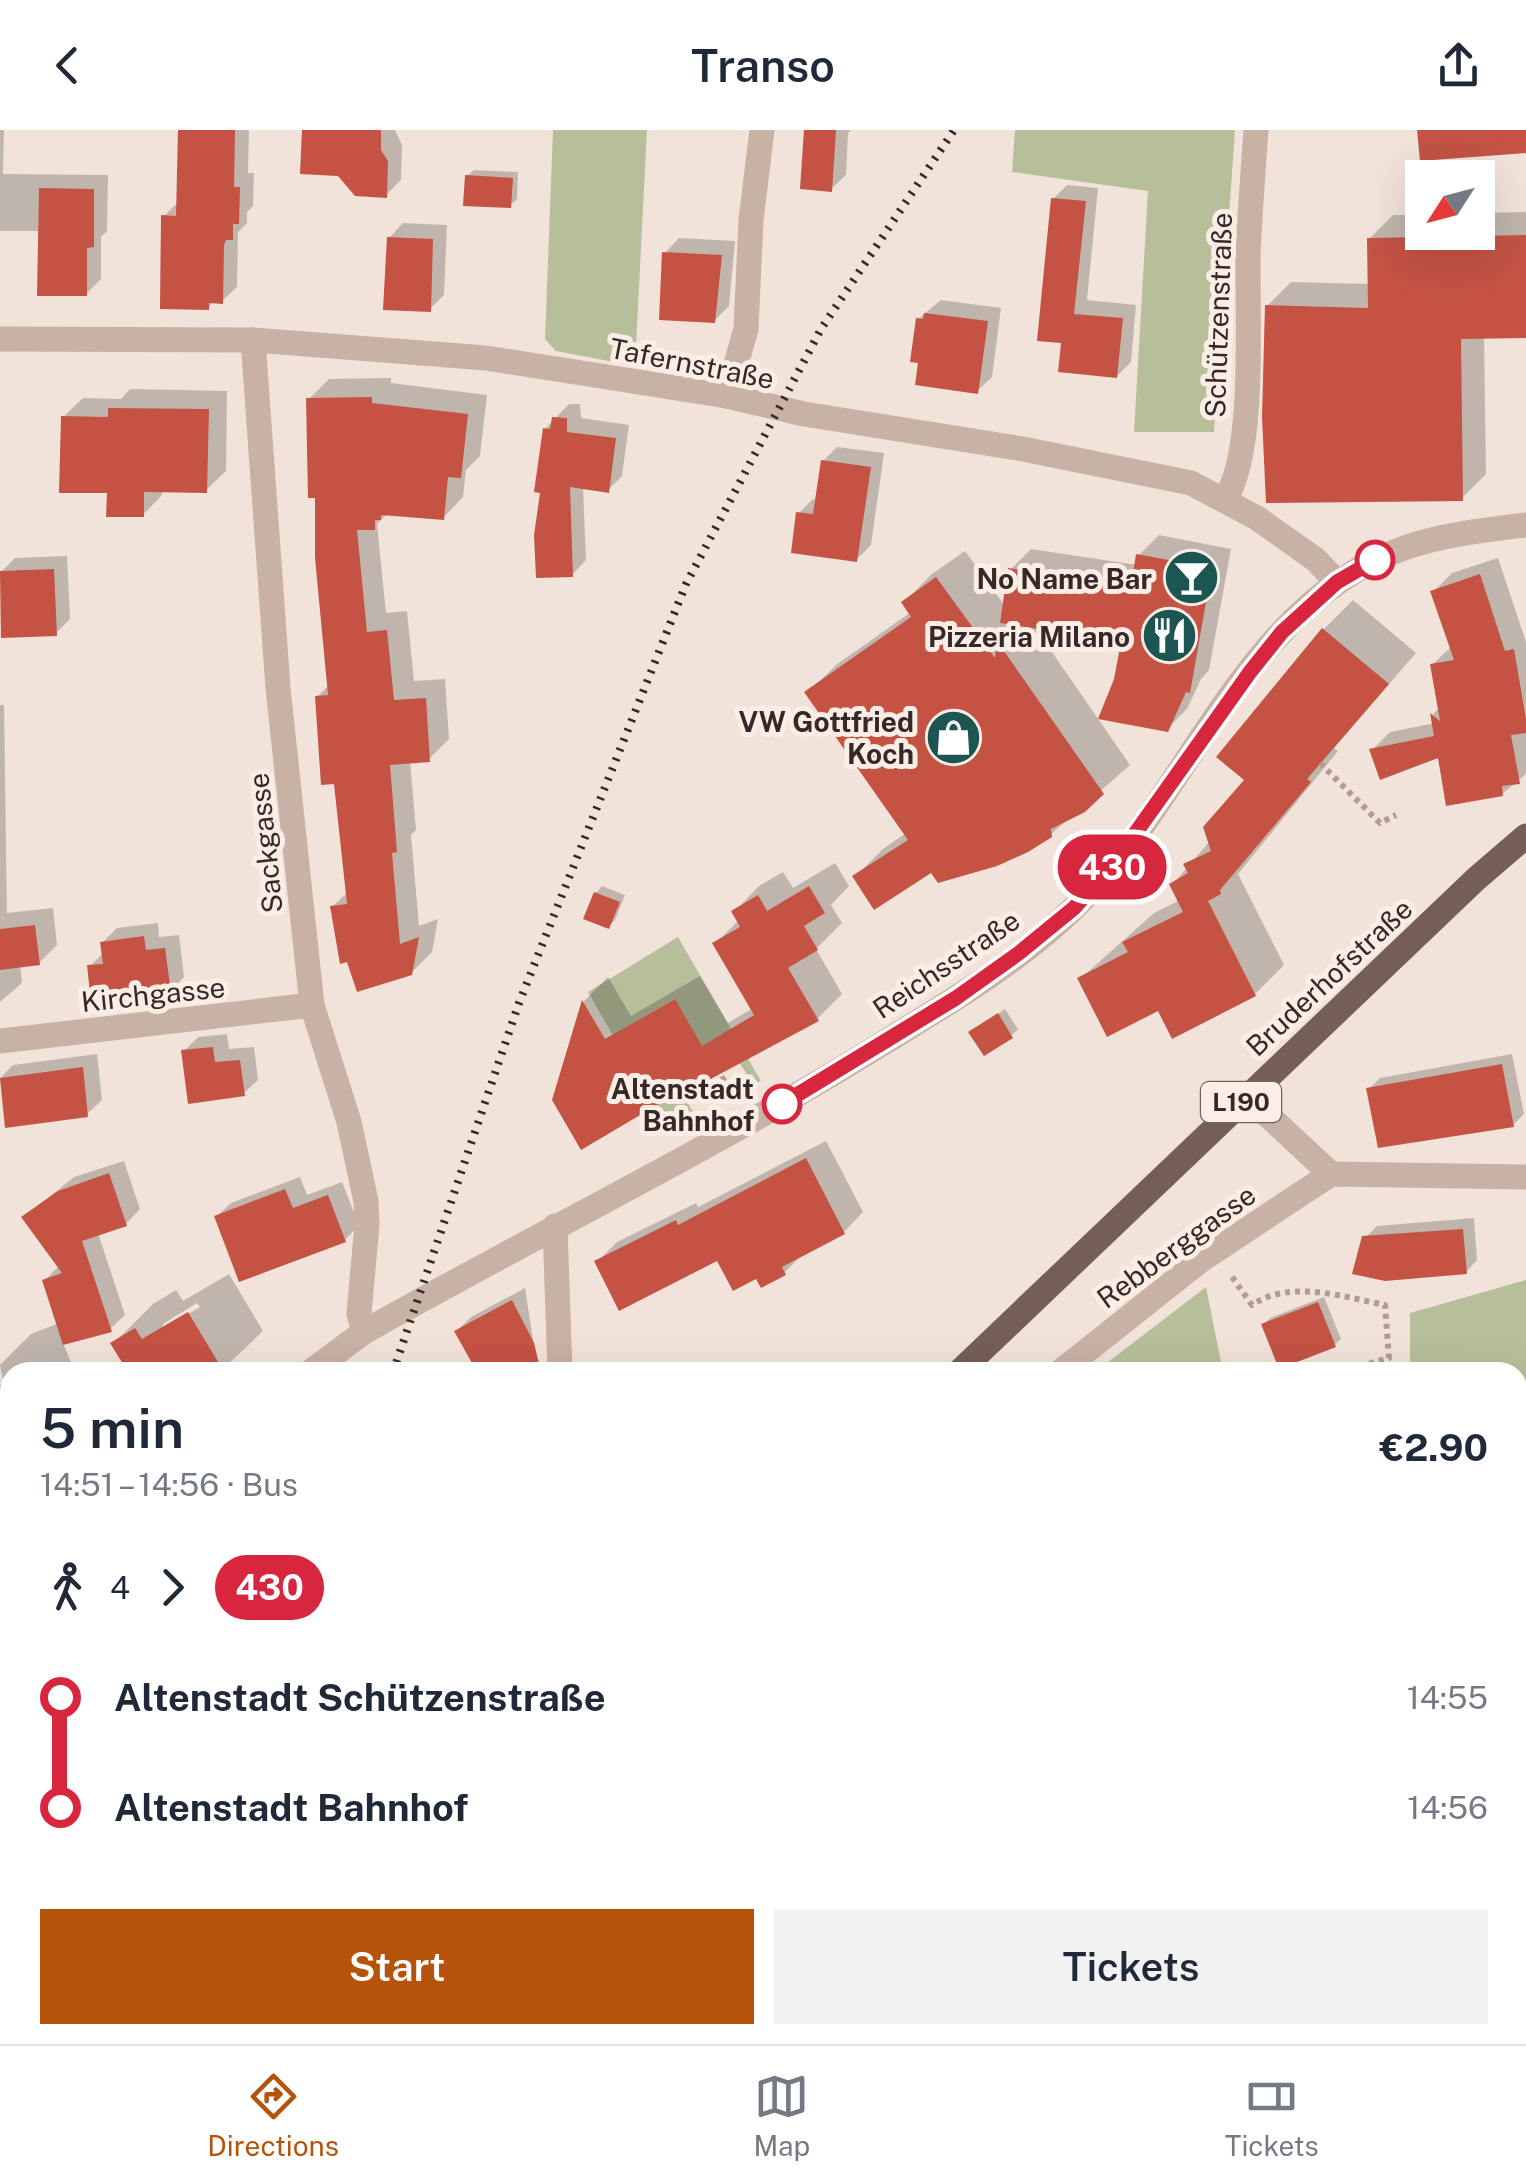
<!DOCTYPE html>
<html lang="en">
<head>
<meta charset="utf-8">
<style>
	body { margin:0; font-family:"Public Sans",sans-serif; background:#f2f2f3; color:#1f2937; height:100vh; display:flex; flex-direction:column; font-size:38px; white-space:nowrap }
	* { box-sizing:border-box; margin:0 }
	p { font-size:32px; color:#747a83 }
	.icon { flex:none; width:55px; height:55px; fill:none; stroke:currentColor; stroke-width:2; stroke-linecap:round; stroke-linejoin:round }
	.map { position:relative; flex:1; overflow:hidden }
	.details { position:absolute; left:0px; top:1232px; width:1528px; height:682px; display:flex; flex-direction:column; background:#fff; border-radius:30px 30px 0 0; box-shadow:0 10px 40px #0002 }
	.details>* { flex:none }
	.badge { padding:0 20px; border-radius:32px; font-size:35px; line-height:65px }
	.needle { width:65px; rotate:234deg }
	.fabs { position:absolute; left:1405px; top:30px; display:grid; gap:20px }
	.fabs a { display:grid; place-items:center; width:90px; height:90px; border-radius:0px; background:#fff; box-shadow:0 10px 40px #0002; font-size:50px }
	.map>.badge { position:absolute; translate:-50% -50%; box-shadow:0 0 0 5px #fff }
	.legs { display:flex; align-items:center; gap:15px; height:110px; padding:0 40px; font-size:32px }
	.legs p { margin-inline-start:auto }
	.head { display:flex; align-items:center; justify-content:space-between; height:170px; padding:0 40px }
	h1 { font-size:55px; font-weight:600; line-height:75px }
	.cta { display:flex; gap:20px; margin-top:auto; padding:20px 40px }
	.cta a { flex:1; height:115px; border-radius:0px; background:#b45309; color:#fff; font-size:40px; font-weight:600; line-height:115px; text-align:center }
	.cta a+a { background:#f2f2f3; color:#1f2937 }
	ul { padding:0 40px; list-style:none }
	li { display:flex; align-items:center; gap:35px; height:110px; font-size:38px }
	li i { display:grid; place-items:center; width:15px; height:100%; margin:0 12px; background:currentColor }
	li i::after { content:''; width:25px; height:25px; margin:-12px; border:8px solid; border-radius:50%; background:#fff }
	li p { margin-inline-start:auto }
	li:first-child i { background:linear-gradient(#0000 50%,currentColor 0) }
	li:last-child i { background:linear-gradient(currentColor 50%,#0000 0) }
	header { display:flex; justify-content:space-between; align-items:center; height:130px; padding:0 40px; background:#fff; font-size:45px; font-weight:600 }
	.tab-bar { display:flex; justify-content:space-around; align-items:center; height:140px; border-top:2px solid #e0e1e3; background:#fff; font-size:28px; color:#747a83 }
	.tab-bar a { display:grid; justify-items:center; gap:5px }
	.tab-bar .selected { color:#b45309 }
	.map>svg:first-child { display:block }
	.green { fill:#b7bf9a }
	.shadow { fill:#0003; fill-rule:evenodd }
	.building { fill:#c45344 }
	.lines { fill:none; stroke-linecap:round; stroke-linejoin:round }
	.path { stroke:#b49b90; stroke-width:6; stroke-dasharray:5 5; stroke-linecap:butt }
	.minor { stroke:#c8b1a5; stroke-width:25 }
	.primary { stroke:#765e58; stroke-width:25 }
	.rail { stroke:#342926; stroke-width:8; stroke-dasharray:2.5 8; stroke-linecap:butt }
	.line-1-casing { stroke:#fff; stroke-width:22 }
	.line-1 { stroke:#d7263d; stroke-width:15 }
	.stop-1-dot { fill:#fff; stroke:#d7263d; stroke-width:5 }
	.labels { text-anchor:middle; dominant-baseline:central; stroke-width:10; stroke-linejoin:round; paint-order:stroke }
	.shield { fill:#f9ede5; stroke:#6f645f; stroke-width:2.5 }
	.shield-label { font-size:25px; font-weight:bold; fill:#342926 }
	.street-label { font-size:28px; fill:#342926; stroke:#f9ede5 }
	.poi-label { font-size:28px; font-weight:bold; fill:#342926; stroke:#f9ede5; text-anchor:end }
	.stop-label { font-size:28px; font-weight:bold; fill:#342926; stroke:#f9ede5; text-anchor:end }
</style>
</head>
<body>
<header><svg class="icon" aria-label="back" viewBox="0 0 24 24"><path d="M15 5l-7 7 7 7"/></svg>Transo<svg class="icon" aria-label="share" viewBox="0 0 24 24"><path d="M12 15V3M7 8l5-5 5 5M5 13v7h14v-7"/></svg></header>
<div class="map">
<svg width="1526" height="1914" viewBox="0 0 1526 1914">
	<rect width="100%" height="100%" fill="#f1e3d9"/>
	<!-- green -->
	<g class="green">
		<polygon points="553,0 647,0 635,236 556,221 545,209"/>
		<polygon points="1015,0 1235,0 1214,302 1134,302 1148,61 1012,42"/>
		<polygon points="678,807 761,951 753,954 739,932 702,916 674,869 633,893 675,967 682,964 697,988 669,1003 588,862"/>
		<polygon points="1526,1150 1526,1914 976,1914 945,1905 1518,1905 1518,1242 1410,1242 1410,1183"/>
		<polygon points="1206,1157 1223,1242 1095,1242"/>
		<polygon points="10,1678 10,1905 184,1905 174,1914 0,1914 0,1680"/>
	</g>
	<!-- shadow -->
	<g class="shadow">
		<polygon points="0,0 4,0 3,44 108,45 107,101 101,107 101,149 86,164 41,101 0,101"/>
		<polygon points="181,0 249,0 248,43 254,43 253,76 247,82 247,93 238,102 237,157 222,171 214,171 208,178 164,86 179,71"/>
		<polygon points="304,0 395,0 402,15 401,50 386,65"/>
		<polygon points="806,0 851,0 848,3 846,45 831,59"/>
		<polygon points="474,40 518,42 517,69 510,76 467,46"/>
		<polygon points="1067,55 1098,58 1087,170 1136,175 1131,232 1117,246 1063,211 1053,69"/>
		<polygon points="1526,82 1526,192 1484,206 1486,344 1462,368 1267,176 1291,152 1370,154 1369,109 1393,85 1422,85 1422,102 1478,102 1478,83"/>
		<polygon points="403,93 447,95 444,165 430,179 389,108"/>
		<polygon points="679,108 735,111 729,176 714,191 665,123"/>
		<polygon points="941,170 1001,178 992,247 977,261 920,231 918,189"/>
		<polygon points="391,248 391,253 487,265 480,326 466,340 463,367 443,388 388,383 377,394 386,483 407,481 414,551 445,549 449,609 429,629 410,631 416,700 411,705 419,796 438,789 432,822 411,843 333,776 348,762 337,652 317,567 329,555 309,269 329,249"/>
		<polygon points="130,259 227,261 226,341 206,360 162,360 162,365 143,385 109,360 63,287 83,268 121,269"/>
		<polygon points="569,274 580,274 581,288 629,295 622,346 608,360 583,357 586,430 572,445 543,361 545,299"/>
		<polygon points="837,317 884,323 871,415 856,430 799,383 813,369 818,370 823,331"/>
		<polygon points="1159,405 1231,419 1209,540 1201,549 1187,579 1167,599 1117,550 1124,510 1034,496 1130,635 1050,705 932,740 855,747 883,719 906,703 808,563 836,535 911,482 904,472 932,444 965,421 1005,476 1011,439 1031,419 1137,435 1139,425"/>
		<polygon points="67,426 70,489 56,503 1,442 15,428"/>
		<polygon points="1498,428 1526,512 1526,644 1502,664 1440,625 1372,620 1390,602 1435,593 1433,584 1440,577 1432,535 1452,516 1433,462 1452,443"/>
		<polygon points="1353,470 1416,523 1334,618 1338,621 1238,744 1284,835 1255,864 1159,878 1080,849 1154,783 1180,770 1172,755 1210,711 1247,650 1219,627 1324,499"/>
		<polygon points="0,575 4,575 7,783 53,778 57,815 39,833 20,835 22,853 0,872"/>
		<polygon points="835,733 849,756 831,775 842,793 816,819 842,864 817,889 554,970 584,871 608,847 631,886 700,846 728,893 753,878 715,814 739,790 734,782 759,756 783,742 793,758"/>
		<polygon points="602,756 625,765 615,790 609,796 596,763"/>
		<polygon points="158,793 159,807 179,805 184,847 170,861 90,836 104,822 103,812 117,798"/>
		<polygon points="1005,879 1018,899 1011,906 971,902"/>
		<polygon points="227,904 229,919 254,917 258,950 243,964 184,921 198,907"/>
		<polygon points="97,924 102,970 87,984 7,995 0,948 13,935"/>
		<polygon points="1512,924 1524,984 1513,995 1369,959 1380,948"/>
		<polygon points="826,1011 863,1082 844,1102 804,1123 784,1143 757,1145 718,1127 597,1132 617,1112 696,1073 698,1077"/>
		<polygon points="124,1031 140,1079 126,1094 98,1103 125,1185 110,1199 63,1213 75,1242 10,1242 10,1378 0,1382 0,1255 4,1254 0,1235 31,1204 59,1193 45,1150 59,1136 24,1087 74,1047"/>
		<polygon points="300,1047 307,1065 342,1052 359,1095 345,1110 216,1087 231,1073"/>
		<polygon points="1474,1088 1477,1130 1466,1142 1365,1108 1377,1096"/>
		<path d="M229 1144 263 1201 220 1242H130L113 1214 153 1174 176 1160 183 1171ZM197 1173 200 1177 163 1199V1194Z"/>
		<polygon points="525,1158 538,1242 478,1242 457,1201 471,1187"/>
		<polygon points="1324,1167 1341,1209 1334,1215 1264,1194 1270,1188"/>
		<polygon points="10,1516 10,1634 0,1636 0,1518"/>
		<polygon points="563,1905 644,1905 643,1914 562,1914"/>
		<polygon points="709,1905 788,1905 787,1914 708,1914"/>
	</g>
	<!-- building -->
	<g class="building">
		<polygon points="178,0 235,0 234,57 240,57 239,94 233,94 233,110 226,110 224,115 223,174 209,173 209,180 160,179 161,85 176,86"/>
		<polygon points="302,0 381,0 381,20 388,31 387,68 355,66 338,46 300,44"/>
		<polygon points="804,0 836,0 832,62 800,59"/>
		<polygon points="1417,0 1526,0 1526,23 1420,31"/>
		<polygon points="465,45 513,48 511,78 463,76"/>
		<polygon points="39,58 94,59 94,117 87,118 87,166 37,166"/>
		<polygon points="1051,68 1086,71 1074,184 1123,188 1117,248 1058,242 1061,213 1037,211"/>
		<polygon points="1526,105 1526,208 1461,209 1463,371 1266,373 1262,287 1265,175 1368,178 1367,108"/>
		<polygon points="387,107 433,109 431,182 383,180"/>
		<polygon points="662,122 722,125 715,193 659,190"/>
		<polygon points="924,183 988,191 978,264 915,255 918,233 910,232 916,188 923,189"/>
		<polygon points="372,267 372,273 468,284 461,348 448,347 444,390 381,385 381,390 375,390 375,400 357,400 367,502 387,500 394,570 426,568 430,632 390,635 397,722 392,723 400,814 419,807 412,845 357,862 347,832 340,834 330,776 347,774 334,654 321,655 315,566 328,565 315,428 315,368 308,368 306,268"/>
		<polygon points="108,278 209,279 207,363 144,362 144,387 106,387 107,363 59,363 61,286 108,287"/>
		<polygon points="552,287 567,288 567,302 616,308 609,363 570,357 573,447 536,448 534,405 540,363 534,362 543,298 550,299"/>
		<polygon points="821,330 871,337 857,432 791,423 796,382 813,384"/>
		<polygon points="1136,424 1212,438 1190,563 1186,562 1168,602 1098,589 1114,549 1121,512 1000,493 1008,438 1131,456"/>
		<polygon points="54,439 57,506 1,508 0,441"/>
		<polygon points="1480,444 1505,521 1514,519 1526,589 1526,603 1511,605 1520,654 1502,656 1503,666 1446,676 1438,628 1380,650 1369,619 1434,606 1430,583 1440,591 1430,534 1454,530 1430,461"/>
		<polygon points="936,447 995,528 997,511 1104,664 1085,682 1051,699 1052,707 1028,722 997,736 938,753 931,743 874,780 852,746 908,710 804,562 911,487 901,472"/>
		<polygon points="1322,498 1389,554 1307,649 1311,652 1220,760 1221,764 1208,771 1256,866 1172,909 1158,881 1107,907 1077,848 1128,822 1122,812 1183,782 1169,754 1188,743 1183,734 1211,721 1203,697 1244,650 1216,627"/>
		<polygon points="809,756 825,783 804,796 818,820 788,838 819,891 675,968 674,965 581,1020 552,970 582,870 605,909 675,869 702,916 754,885 712,813 740,797 731,781 758,765 767,781"/>
		<polygon points="594,762 620,772 609,799 583,789"/>
		<polygon points="35,795 40,835 0,840 0,799"/>
		<polygon points="144,806 146,820 165,818 171,863 91,872 87,835 103,834 100,812"/>
		<polygon points="998,883 1013,908 984,926 968,902"/>
		<polygon points="213,917 215,932 240,930 245,966 188,974 181,920"/>
		<polygon points="1502,934 1514,997 1378,1018 1366,958"/>
		<polygon points="83,937 88,987 5,998 0,948"/>
		<polygon points="806,1028 845,1104 782,1137 786,1145 761,1158 756,1149 733,1161 717,1131 619,1181 594,1131 676,1090 678,1095"/>
		<polygon points="109,1043 127,1096 82,1111 112,1202 63,1215 42,1150 62,1143 21,1087 58,1061"/>
		<polygon points="285,1059 293,1078 328,1065 346,1112 239,1152 214,1086"/>
		<polygon points="1463,1099 1467,1144 1385,1151 1352,1144 1362,1106"/>
		<polygon points="512,1170 534,1213 541,1242 477,1242 454,1201"/>
		<polygon points="1318,1172 1336,1217 1279,1239 1261,1194"/>
		<polygon points="188,1182 224,1242 128,1242 110,1213 135,1198 142,1209"/>
	</g>
	<g class="lines">
		<!-- path -->
		<g class="path">
			<polyline points="1320,633 1380,693 1396,685"/>
			<polyline points="697,955 702,961 730,945"/>
			<path d="M1232 1147 1252 1175C1290 1149 1344 1167 1385 1175L1389 1228 1340 1242"/>
			<polyline points="330,1914 340,1905"/>
		</g>
		<!-- minor -->
		<g class="minor">
			<polyline points="0,209 253,210 486,228 727,266 804,284 1023,319 1191,353 1257,388 1316,430 1337,452"/>
			<polyline points="253,210 278,558 312,875 349,992 366,1071 367,1094 359,1184 364,1202"/>
			<polyline points="727,266 746,199 751,90 762,0"/>
			<path d="M1225 369C1256 323 1247 184 1248 124 1250 83 1253 41 1256 0"/>
			<polyline points="0,911 312,875"/>
			<polyline points="1247,966 1331,1044"/>
			<polyline points="555,1096 560,1242"/>
			<path d="M310 1242 364 1202C537 1104 716 1017 885 912 950 872 1020 831 1075 777 1189 666 1246 471 1407 417 1446 404 1486 400 1526 395"/>
			<polyline points="1060,1242 1201,1130 1331,1044 1526,1047"/>
			<polyline points="0,1458 10,1454"/>
			<polyline points="681,1914 682,1905"/>
		</g>
		<!-- primary -->
		<g class="primary">
			<polyline points="959,1242 1476,749 1526,706"/>
			<polyline points="248,1914 258,1905"/>
		</g>
		<!-- rail -->
		<g class="rail">
			<polyline points="393,1242 519,873 686,454 821,199 954,0"/>
			<polyline points="219,1914 221,1905"/>
		</g>
	</g>
	<g class="lines">
		<defs>
			<polyline id="line-1" points="782,974 956,868 1019,823 1074,778 1112,736 1250,542 1282,502 1337,452 1375,430"/>
		</defs>
		<!-- line-1 casing -->
		<use href="#line-1" class="line-1-casing"/>
		<!-- line-1 -->
		<use href="#line-1" class="line-1"/>
	</g>
	<!-- icons -->
	<defs>
		<symbol id="bar-disc" viewBox="-11 -11 22 22"><circle r="9.5" fill="#1d5552" stroke="#f9ede5"/><path d="M-6-5H6L.8 .8V4.5H3.5V6h-7V4.5H-.8V.8Z" fill="#fff"/></symbol>
		<symbol id="restaurant-disc" viewBox="-11 -11 22 22"><circle r="9.5" fill="#1d5552" stroke="#f9ede5"/><path d="M-5-6h1v4h1v-4h1v4h1v-4h1v5L-1.5 .5V6h-2V.5L-5-1ZM5-6V6H3V1.5H1.5Q1.5-4 5-6Z" fill="#fff"/></symbol>
		<symbol id="shop-disc" viewBox="-11 -11 22 22"><circle r="9.5" fill="#1d5552" stroke="#f9ede5"/><path d="M-5-2.5h2.3a2.7 3.5 0 0 1 5.4 0H5L5.5 6h-11ZM-1.5-2.5h3a1.5 2.3 0 0 0-3 0Z" fill="#fff"/></symbol>
	</defs>
	<g fill-rule="evenodd">
		<use href="#bar-disc" x="1160" y="416" width="63" height="63"/>
		<use href="#restaurant-disc" x="1138" y="474" width="63" height="63"/>
		<use href="#shop-disc" x="922" y="576" width="63" height="63"/>
	</g>
	<!-- markers -->
	<g class="stop-1-dot">
		<circle cx="1375" cy="430" r="18"/>
		<circle cx="782" cy="974" r="18"/>
	</g>
	<g class="labels">
		<!-- shield labels -->
		<rect class="shield" x="1201" y="952" width="80" height="40" rx="8"/>
		<g class="shield-label">
			<text x="1241" y="972">L190</text>
		</g>
		<!-- street labels -->
		<g class="street-label">
			<text transform="translate(1218 185) rotate(-88)">Schützenstraße</text>
			<text transform="translate(692 233) rotate(11)">Tafernstraße</text>
			<text transform="translate(265 713) rotate(-96)">Sackgasse</text>
			<text transform="translate(946 834) rotate(-34)">Reichsstraße</text>
			<text transform="translate(1329 847) rotate(-43)">Bruderhofstraße</text>
			<text transform="translate(153 864) rotate(-6)">Kirchgasse</text>
			<text transform="translate(1176 1116) rotate(-36)">Rebberggasse</text>
		</g>
		<!-- poi labels -->
		<g class="poi-label">
			<text x="1152" y="448">No Name Bar</text>
			<text x="1130" y="506">Pizzeria Milano</text>
			<text x="914" y="591">VW Gottfried<tspan x="914" dy="32">Koch</tspan></text>
		</g>
		<!-- stop labels -->
		<g class="stop-label">
			<text x="754" y="958">Altenstadt<tspan x="754" dy="32">Bahnhof</tspan></text>
		</g>
	</g>
</svg>
<div class="fabs">
<a><svg class="needle" viewBox="-14 -14 28 28"><path d="M0-13l5 13h-10z" fill="#e53935"/><path d="M0 13l5-13h-10z" fill="#747a83"/></svg></a>
</div>
<b class="badge" style="left:1112px;top:737px;background:#d7263d;color:#fff">430</b>
<section class="details">
<div class="head"><div><h1>5 min</h1><p>14:51 – 14:56 · Bus</p></div><b>€2.90</b></div>
<div class="legs"><svg class="icon" aria-label="walk" viewBox="0 0 24 24"><circle cx="13" cy="4" r="2"/><path d="M13 8l-2 6 4 7M11 14l-3 7M7 12l3-4h3l4 4"/></svg>4<svg class="icon" aria-label="forward" viewBox="0 0 24 24"><path d="M9 5l7 7-7 7"/></svg><b class="badge" style="background:#d7263d;color:#fff">430</b></div>
<ul>
<li><i style="color:#d7263d"></i><b>Altenstadt Schützenstraße</b><p>14:55</p></li>
<li><i style="color:#d7263d"></i><b>Altenstadt Bahnhof</b><p>14:56</p></li>
</ul>
<div class="cta"><a>Start</a><a>Tickets</a></div>
</section>
</div>
<nav class="tab-bar">
<a class="selected"><svg class="icon" aria-label="directions" viewBox="0 0 24 24"><path d="M12 3l9 9-9 9-9-9zM9 14v-3h6M13 9l2 2-2 2"/></svg>Directions</a>
<a><svg class="icon" aria-label="map" viewBox="0 0 24 24"><path d="M3 6l6-2 6 2 6-2v14l-6 2-6-2-6 2zM9 4v14M15 6v14"/></svg>Map</a>
<a><svg class="icon" aria-label="tickets" viewBox="0 0 24 24"><path d="M3 7h18v10H3zM15 7v10"/></svg>Tickets</a>
</nav>
</body>
</html>
